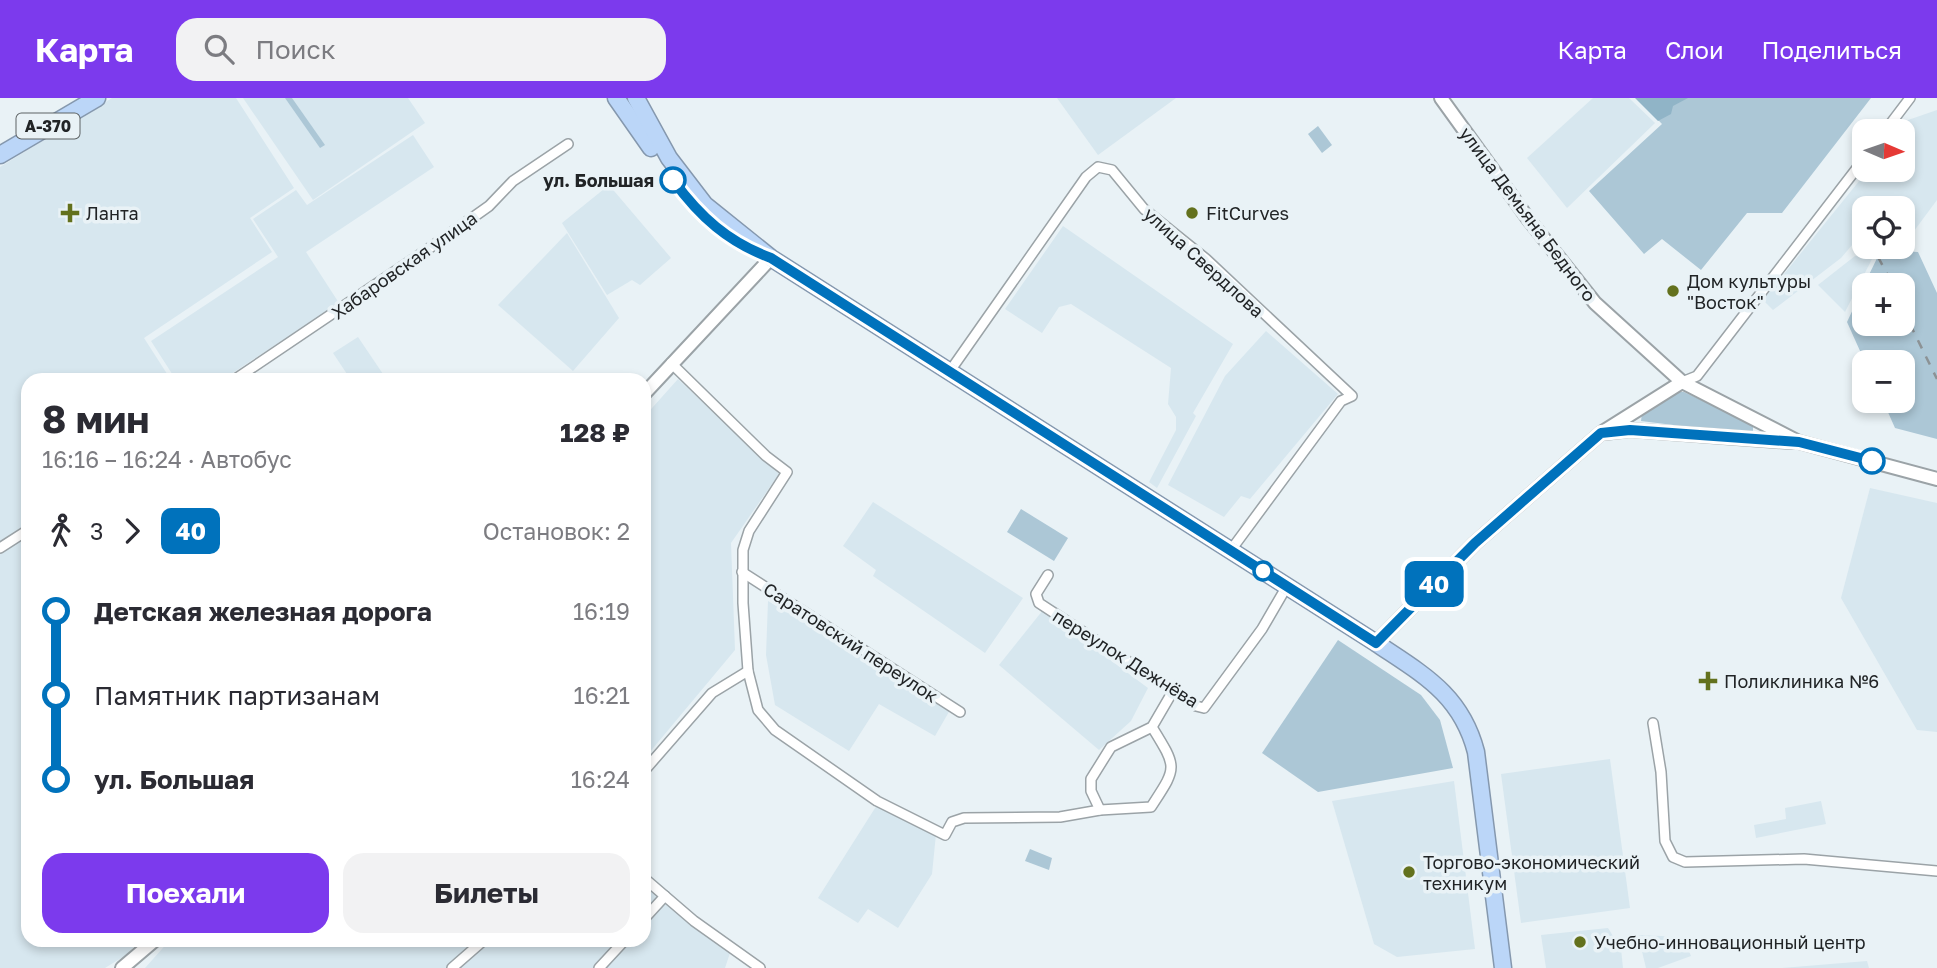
<!DOCTYPE html>
<html lang="ru">
<head>
<meta charset="utf-8">
<style>
	body { margin:0; font-family:"Golos Text",sans-serif; background:#f2f2f3; color:#2b2b33; height:100vh; display:flex; flex-direction:column; font-size:26px; white-space:nowrap }
	* { box-sizing:border-box; margin:0 }
	p { font-size:23px; color:#7c7c81 }
	.icon { flex:none; width:38px; height:38px; fill:none; stroke:currentColor; stroke-width:2; stroke-linecap:round; stroke-linejoin:round }
	.map { position:relative; flex:1; overflow:hidden }
	.drawer { position:absolute; left:21px; top:275px; width:630px; height:574px; display:flex; flex-direction:column; background:#fff; border-radius:21px; box-shadow:0 4px 10px #0003 }
	.drawer>* { flex:none }
	.badge { padding:0 14px; border-radius:10px; font-size:24px; line-height:46px }
	.needle { width:46px; rotate:92deg }
	.fabs { position:absolute; left:1852px; top:21px; display:grid; gap:14px }
	.fabs a { display:grid; place-items:center; width:63px; height:63px; border-radius:14px; background:#fff; box-shadow:0 4px 10px #0003; font-size:35px }
	.map>.badge { position:absolute; translate:-50% -50%; box-shadow:0 0 0 4px #fff }
	.legs { display:flex; align-items:center; gap:10px; height:77px; padding:0 21px; font-size:23px }
	.legs p { margin-inline-start:auto }
	.summary { display:flex; align-items:center; justify-content:space-between; height:119px; padding:0 21px }
	h1 { font-size:38px; font-weight:700; line-height:52px }
	.cta { display:flex; gap:14px; margin-top:auto; padding:14px 21px }
	.cta a { flex:1; height:80px; border-radius:21px; background:#7c3aed; color:#fff; font-size:28px; font-weight:700; line-height:80px; text-align:center }
	.cta a+a { background:#f2f2f3; color:#2b2b33 }
	ul { padding:0 21px; list-style:none }
	li { display:flex; align-items:center; gap:24px; height:84px; font-size:26px }
	li i { display:grid; place-items:center; width:10px; height:100%; margin:0 9px; background:currentColor }
	li i::after { content:''; width:18px; height:18px; margin:-9px; border:5px solid; border-radius:50%; background:#fff }
	li p { margin-inline-start:auto }
	li:first-child i { background:linear-gradient(#0000 50%,currentColor 0) }
	li:last-child i { background:linear-gradient(currentColor 50%,#0000 0) }
	header { display:flex; align-items:center; gap:42px; box-sizing:border-box; height:98px; padding:0 35px; background:#7c3aed; color:#fff }
	header strong { font-size:33px }
	nav { display:flex; gap:38px; margin-inline-start:auto; font-size:24px }
	.search { width:490px; height:63px; background:#f2f2f3; display:flex; align-items:center; gap:18px; box-sizing:border-box; padding:0 24px; border-radius:21px; color:#7c7c81; font-size:26px }
	.map>svg:first-child { display:block }
	.built { fill:#d7e7ef }
	.green { fill:#acc7d6 }
	.forest { fill:#90b4c7 }
	.lines { fill:none; stroke-linecap:round; stroke-linejoin:round }
	.street-casing { stroke:#9ba3a7; stroke-width:12 }
	.secondary-casing { stroke:#9ba3a7; stroke-width:16 }
	.highway-casing { stroke:#8598ae; stroke-width:19 }
	.street { stroke:#fff; stroke-width:9 }
	.secondary { stroke:#fff; stroke-width:12 }
	.highway { stroke:#bbd6f8; stroke-width:16 }
	.rail { stroke:#8c9295; stroke-width:2.5; stroke-dasharray:9 9; stroke-linecap:butt }
	.line-1-casing { stroke:#fff; stroke-width:16 }
	.line-1 { stroke:#0072bc; stroke-width:10 }
	.stop-1-dot { fill:#fff; stroke:#0072bc; stroke-width:3.5 }
	.poi-dot { fill:#63711d; stroke:#e9f2f6; stroke-width:2.5 }
	.labels { text-anchor:middle; dominant-baseline:central; stroke-width:7; stroke-linejoin:round; paint-order:stroke }
	.shield { fill:#e9f2f6; stroke:#5d6264; stroke-width:2 }
	.shield-label { font-size:16px; font-weight:bold; fill:#212426 }
	.stop-label { font-size:18px; font-weight:bold; fill:#212426; stroke:#e9f2f6; text-anchor:end }
	.poi-label { font-size:18px; fill:#212426; stroke:#e9f2f6; text-anchor:start }
	.street-label { font-size:18px; fill:#212426; stroke:#e9f2f6 }
</style>
</head>
<body>
<header>
<strong>Карта</strong>
<div class="search"><svg class="icon" aria-label="search" viewBox="0 0 24 24"><circle cx="10" cy="10" r="6"/><path d="M15 15l6 6"/></svg>Поиск</div>
<nav><a>Карта</a><a>Слои</a><a>Поделиться</a></nav>
</header>
<div class="map">
<svg width="1937" height="870" viewBox="0 0 1937 870">
	<rect width="100%" height="100%" fill="#e9f2f6"/>
	<!-- built -->
	<g class="built">
		<polygon points="112,0 236,0 294,90 250,120 272,154 144,240 171,282 28,282 28,842 140,842 126,857 105,870 0,870 0,69"/>
		<polygon points="243,0 408,0 425,25 313,102"/>
		<polygon points="1057,0 1176,0 1098,57"/>
		<polygon points="1593,0 1629,0 1655,25 1567,110 1527,60"/>
		<polygon points="1937,12 1937,102 1914,133 1902,135 1902,110 1864,110 1864,133 1841,160 1773,212 1763,202 1868,72 1902,72 1902,33 1899,33 1908,22"/>
		<polygon points="413,37 434,69 306,154 339,205 222,282 176,282 151,243 278,159 253,121 296,92 307,107"/>
		<polygon points="609,87 671,160 640,187 632,182 607,197 562,125"/>
		<polygon points="1063,128 1233,246 1193,315 1196,318 1157,390 1149,384 1176,332 1176,319 1168,306 1171,270 1071,206 1059,209 1042,235 1005,211"/>
		<polygon points="567,135 619,220 573,273 498,207"/>
		<polygon points="1855,158 1873,159 1845,214 1818,187"/>
		<polygon points="1266,233 1338,296 1250,401 1241,398 1224,419 1168,387 1225,278"/>
		<polygon points="358,239 387,282 351,282 333,255"/>
		<polygon points="678,281 779,376 731,445 735,552 644,661 644,319"/>
		<polygon points="1870,390 1937,405 1937,634 1917,632 1841,500"/>
		<polygon points="873,404 1023,500 985,555 873,478 876,472 843,448"/>
		<polygon points="768,503 950,612 935,638 879,606 849,653 775,607 766,557"/>
		<polygon points="1043,512 1148,590 1131,623 1099,652 999,567"/>
		<polygon points="1610,661 1630,810 1521,825 1501,676"/>
		<polygon points="1454,683 1475,851 1397,859 1374,846 1332,703"/>
		<polygon points="1821,703 1826,726 1756,740 1754,727 1786,721 1785,710"/>
		<polygon points="877,707 936,736 932,776 898,830 868,811 858,825 818,800"/>
		<polygon points="644,784 730,855 725,870 145,870 170,842 644,842"/>
		<polygon points="1608,830 1621,851 1623,870 1546,870 1541,837"/>
		<polygon points="1638,837 1683,839 1691,858 1658,870 1646,870"/>
		<polygon points="1867,863 1869,870 1782,870"/>
	</g>
	<!-- green -->
	<g class="green">
		<polygon points="285,0 292,0 325,47 320,50"/>
		<polygon points="1637,0 1871,0 1782,115 1747,115 1701,172 1662,141 1644,156 1589,93 1662,26"/>
		<polygon points="1318,28 1332,47 1322,55 1308,36"/>
		<polygon points="1881,152 1918,154 1937,195 1937,341 1895,330 1883,303 1902,303 1902,264 1865,264 1847,224 1864,188 1864,226 1902,226 1902,187 1864,187"/>
		<polygon points="1676,294 1684,294 1753,327 1753,333 1746,336 1641,323 1642,315"/>
		<polygon points="1021,411 1068,440 1054,463 1007,434"/>
		<polygon points="1338,542 1421,597 1440,622 1453,670 1318,694 1262,655"/>
		<polygon points="1030,751 1052,760 1049,772 1025,763"/>
	</g>
	<!-- forest -->
	<polygon class="forest" points="1635,0 1688,0 1673,8 1671,16 1658,23"/>
	<g class="lines">
		<defs>
			<g id="street">
				<polyline points="1885,33 1910,0"/>
				<path d="M671 265 766 358 787 374 749 433 743 452V505L748 573 758 612 775 632 877 703 945 737 952 724 964 720 1060 719 1100 712 1151 709C1177 669 1178 671 1152 629"/>
				<polyline points="950,273 1086,79 1098,69 1112,72 1144,111 1206,161 1352,298 1341,303 1231,452"/>
				<polyline points="234,282 434,147 489,108 513,83 568,46"/>
				<polyline points="1682,284 1697,278 1864,61"/>
				<polyline points="0,450 28,432"/>
				<polyline points="742,474 960,614"/>
				<polyline points="1048,477 1036,496 1039,505 1196,608 1204,610 1262,531 1287,488"/>
				<polyline points="1653,625 1661,674 1665,743 1673,759 1685,764 1804,761 1937,773"/>
				<polyline points="644,673 712,595 748,573"/>
				<polyline points="1100,712 1091,693 1091,681 1111,649 1152,629 1173,593"/>
				<polyline points="644,780 694,823 760,870"/>
				<polyline points="644,821 665,798"/>
				<polyline points="452,870 484,842"/>
				<polyline points="599,870 625,842"/>
			</g>
			<g id="secondary">
				<polyline points="1441,0 1529,122 1595,205 1682,284 1799,344 1937,381"/>
				<polyline points="644,296 771,160"/>
				<polyline points="1604,335 1630,332 1792,344"/>
				<polyline points="1376,545 1475,445 1601,335 1682,284"/>
				<polyline points="122,870 155,842"/>
			</g>
			<g id="highway">
				<polyline points="616,0 651,50"/>
				<path d="M636 0 669 60 705 107 771 160 1376 545C1422 576 1461 596 1476 654L1503 870"/>
				<polyline points="0,57 97,0"/>
			</g>
		</defs>
		<!-- street casing -->
		<use href="#street" class="street-casing"/>
		<!-- secondary casing -->
		<use href="#secondary" class="secondary-casing"/>
		<!-- highway casing -->
		<use href="#highway" class="highway-casing"/>
		<!-- street -->
		<use href="#street" class="street"/>
		<!-- secondary -->
		<use href="#secondary" class="secondary"/>
		<!-- highway -->
		<use href="#highway" class="highway"/>
		<!-- rail -->
		<g class="rail">
			<polyline points="1878,159 1893,187"/>
			<polyline points="1902,210 1937,281"/>
		</g>
	</g>
	<g class="lines">
		<defs>
			<path id="line-1" d="M673 82C700 119 728 144 771 160L1376 545 1475 445 1601 335 1630 332 1799 344 1872 363"/>
		</defs>
		<!-- line-1 casing -->
		<use href="#line-1" class="line-1-casing"/>
		<!-- line-1 -->
		<use href="#line-1" class="line-1"/>
	</g>
	<!-- markers -->
	<g class="stop-1-dot">
		<circle cx="673" cy="82" r="12"/>
		<circle cx="1872" cy="363" r="12"/>
		<circle cx="1263" cy="473" r="9"/>
	</g>
	<g class="poi-dot">
		<path d="M66.5 104.5h7v7h7v7h-7v7h-7v-7h-7v-7h7z"/>
		<circle cx="1192" cy="115" r="7"/>
		<circle cx="1673" cy="193" r="7"/>
		<path d="M1704.5 572.5h7v7h7v7h-7v7h-7v-7h-7v-7h7z"/>
		<circle cx="1409" cy="774" r="7"/>
		<circle cx="1580" cy="844" r="7"/>
	</g>
	<g class="labels">
		<!-- shield labels -->
		<rect class="shield" x="16.5" y="15.5" width="63" height="25" rx="5"/>
		<g class="shield-label">
			<text x="48" y="28">А-370</text>
		</g>
		<!-- stop labels -->
		<g class="stop-label">
			<text x="654" y="82">ул. Большая</text>
		</g>
		<!-- poi labels -->
		<g class="poi-label">
			<text x="86" y="115">Ланта</text>
			<text x="1206" y="115">FitCurves</text>
			<text x="1687" y="183">Дом культуры<tspan x="1687" dy="21">"Восток"</tspan></text>
			<text x="1724" y="583">Поликлиника №6</text>
			<text x="1423" y="764">Торгово-экономический<tspan x="1423" dy="21">техникум</tspan></text>
			<text x="1594" y="844">Учебно-инновационный центр</text>
		</g>
		<!-- street labels -->
		<g class="street-label">
			<text transform="translate(1528 116) rotate(53)">улица Демьяна Бедного</text>
			<text transform="translate(1204 164) rotate(42)">улица Свердлова</text>
			<text transform="translate(404 167) rotate(-35)">Хабаровская улица</text>
			<text transform="translate(851 544) rotate(33)">Саратовский переулок</text>
			<text transform="translate(1126 560) rotate(32)">переулок Дежнёва</text>
		</g>
	</g>
</svg>
<div class="fabs">
<a><svg class="needle" viewBox="-14 -14 28 28"><path d="M0-13l5 13h-10z" fill="#e53935"/><path d="M0 13l5-13h-10z" fill="#7c7c81"/></svg></a>
<a><svg class="icon" aria-label="locate" viewBox="0 0 24 24"><circle cx="12" cy="12" r="6"/><path d="M12 2v4M12 18v4M2 12h4M18 12h4"/></svg></a>
<a>+</a>
<a>−</a>
</div>
<b class="badge" style="left:1434px;top:486px;background:#0072bc;color:#fff">40</b>
<section class="drawer">
<div class="summary"><div><h1>8 мин</h1><p>16:16 – 16:24 · Автобус</p></div><b>128 ₽</b></div>
<div class="legs"><svg class="icon" aria-label="walk" viewBox="0 0 24 24"><circle cx="13" cy="4" r="2"/><path d="M13 8l-2 6 4 7M11 14l-3 7M7 12l3-4h3l4 4"/></svg>3<svg class="icon" aria-label="forward" viewBox="0 0 24 24"><path d="M9 5l7 7-7 7"/></svg><b class="badge" style="background:#0072bc;color:#fff">40</b><p>Остановок: 2</p></div>
<ul>
<li><i style="color:#0072bc"></i><b>Детская железная дорога</b><p>16:19</p></li>
<li><i style="color:#0072bc"></i><span>Памятник партизанам</span><p>16:21</p></li>
<li><i style="color:#0072bc"></i><b>ул. Большая</b><p>16:24</p></li>
</ul>
<div class="cta"><a>Поехали</a><a>Билеты</a></div>
</section>
</div>
</body>
</html>
